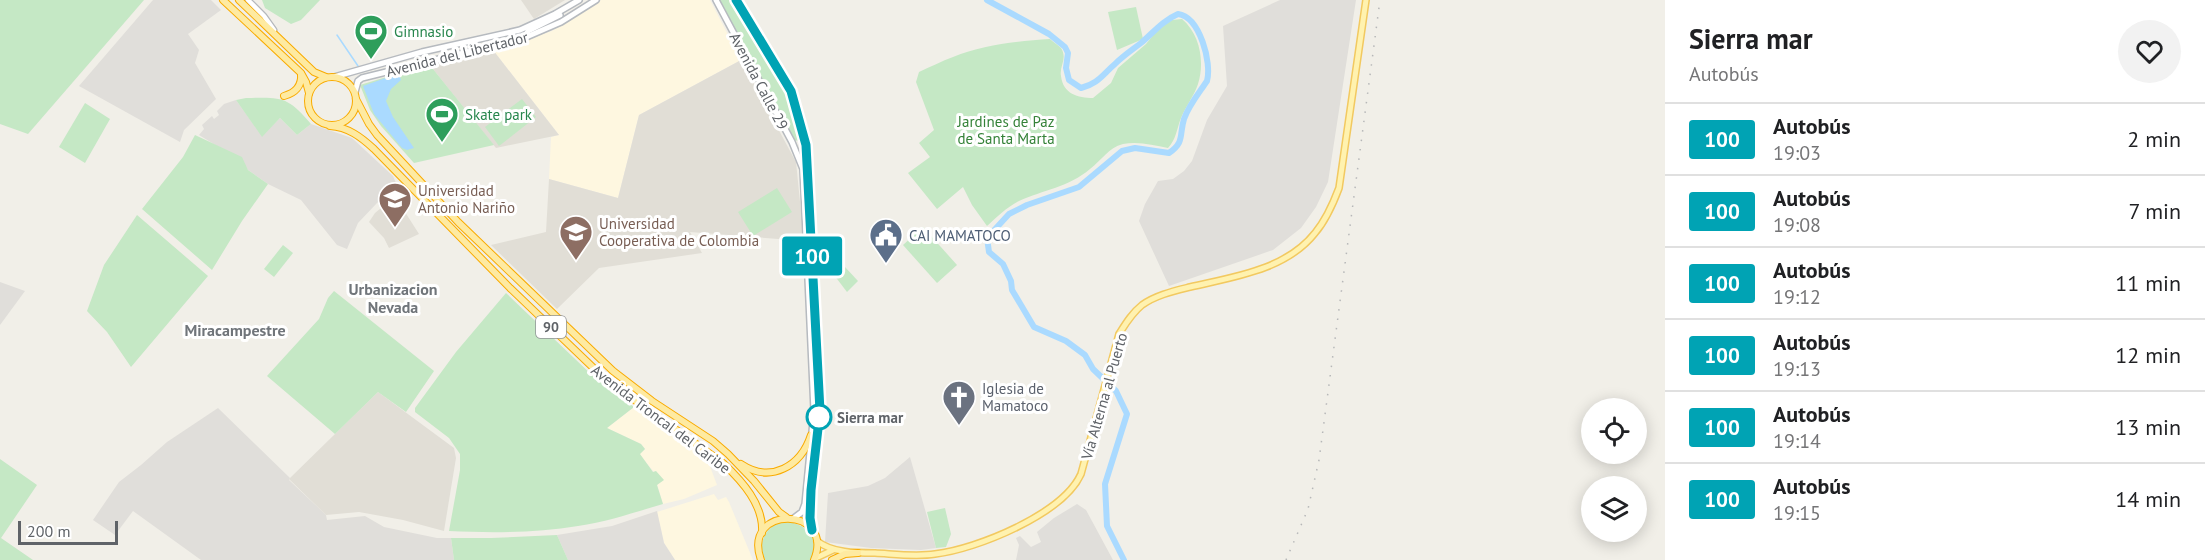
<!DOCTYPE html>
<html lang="es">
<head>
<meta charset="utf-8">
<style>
	body { margin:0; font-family:"PT Sans",sans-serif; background:#f2f2f2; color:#202124; height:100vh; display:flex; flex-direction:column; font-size:22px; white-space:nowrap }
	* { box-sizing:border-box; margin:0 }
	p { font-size:20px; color:#757577 }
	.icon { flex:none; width:33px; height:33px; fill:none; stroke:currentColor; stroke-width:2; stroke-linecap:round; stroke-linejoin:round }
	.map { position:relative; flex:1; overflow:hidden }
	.drawer { display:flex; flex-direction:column; background:#fff; width:540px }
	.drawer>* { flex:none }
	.badge { padding:0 12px; border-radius:4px; font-size:21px; line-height:39px }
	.fabs { position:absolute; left:1581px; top:398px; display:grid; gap:12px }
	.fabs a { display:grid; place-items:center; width:66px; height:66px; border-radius:50%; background:#fff; box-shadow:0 3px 15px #0003; font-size:30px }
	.scale { position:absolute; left:18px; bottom:15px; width:100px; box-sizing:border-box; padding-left:6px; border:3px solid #5f6368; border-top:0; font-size:16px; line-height:21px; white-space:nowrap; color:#5f6368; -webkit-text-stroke:4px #fff; paint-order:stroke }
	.map>.badge { position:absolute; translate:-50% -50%; box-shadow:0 0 0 3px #fff }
	.round { display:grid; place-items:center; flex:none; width:63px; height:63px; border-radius:32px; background:#f2f2f2 }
	.headline { display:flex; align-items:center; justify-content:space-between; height:102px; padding:0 24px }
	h1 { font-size:28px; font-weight:700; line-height:45px }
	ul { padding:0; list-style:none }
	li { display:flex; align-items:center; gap:18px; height:72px; padding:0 24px; border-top:2px solid #e0e0e0 }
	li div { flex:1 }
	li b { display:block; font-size:22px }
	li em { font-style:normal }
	li .badge { min-width:66px; font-weight:700; text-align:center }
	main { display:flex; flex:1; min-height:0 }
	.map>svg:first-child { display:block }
	.commercial { fill:#fef7e0 }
	.industrial { fill:#e0deda }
	.education { fill:#e1ded6 }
	.green { fill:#c5e8c5 }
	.water { fill:#aadaff }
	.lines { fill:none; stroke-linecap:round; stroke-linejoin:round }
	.stream { stroke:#aadaff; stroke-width:1.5 }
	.river { stroke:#aadaff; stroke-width:6 }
	.tertiary-casing { stroke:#b5b8bc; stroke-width:7 }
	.secondary-casing { stroke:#b6babf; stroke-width:8 }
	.primary-casing { stroke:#f2c960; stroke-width:8 }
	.trunk-casing { stroke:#f9ab00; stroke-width:8 }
	.tertiary { stroke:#fff; stroke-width:4.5 }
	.secondary { stroke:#fff; stroke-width:5 }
	.primary { stroke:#fff2af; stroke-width:5 }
	.trunk { stroke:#feeaa1; stroke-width:6 }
	.rail { stroke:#b6b7b8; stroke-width:1.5; stroke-dasharray:1.5 8; stroke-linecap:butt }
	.line-casing { stroke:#fff; stroke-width:14 }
	.line { stroke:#00a3b4; stroke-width:9 }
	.stop-dot { fill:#fff; stroke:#00a3b4; stroke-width:3 }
	.labels { text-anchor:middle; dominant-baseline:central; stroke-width:6; stroke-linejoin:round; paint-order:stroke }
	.shield { fill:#fff; stroke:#8f9295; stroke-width:1.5 }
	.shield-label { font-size:14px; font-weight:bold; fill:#5f6368 }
	.leisure-label { font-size:15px; fill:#27864d; stroke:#fff; text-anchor:start }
	.street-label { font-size:15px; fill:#5f6368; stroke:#fff }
	.park-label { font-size:15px; fill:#348238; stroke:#fff }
	.education-label { font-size:15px; fill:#785e54; stroke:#fff; text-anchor:start }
	.service-label { font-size:15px; fill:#4e5e75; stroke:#fff; text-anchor:start }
	.worship-label { font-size:15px; fill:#5b616d; stroke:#fff; text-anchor:start }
	.stop-label { font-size:15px; font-weight:bold; fill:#5f6368; stroke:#fff; text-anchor:start }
	.neighbourhood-label { font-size:16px; font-weight:bold; fill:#70757a; stroke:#fff }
</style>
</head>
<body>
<main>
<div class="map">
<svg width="1665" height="560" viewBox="0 0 1665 560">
	<rect width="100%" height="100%" fill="#f1efe8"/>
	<!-- commercial -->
	<g class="commercial">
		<polygon points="601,0 710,0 741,60 639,115 618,198 549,179 551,137 559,135 493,50 552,31"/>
		<polygon points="634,407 697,451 708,461 717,485 684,499 663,504 657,484 663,480 655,471 654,472 639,454 645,449 641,444 607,428"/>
		<polygon points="714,494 718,500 726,497 729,502 753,560 675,560 664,543 657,512"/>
	</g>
	<!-- industrial -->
	<g class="industrial">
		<polygon points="153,0 211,0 221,10 188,34 199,50 195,63 216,99 184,130 180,142 79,86"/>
		<polygon points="1280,0 1356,0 1328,182 1316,207 1301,228 1273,250 1169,286 1139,221 1145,204 1158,181 1173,179 1184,171 1192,161 1207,120 1227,86 1223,26"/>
		<polygon points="236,100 262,136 280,118 297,135 311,124 352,138 393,176 396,183 358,223 347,249 337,245 301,200 268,184 248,170 243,162 199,135 204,129 202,125 212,116 214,119 219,115 217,111 224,104"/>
		<polygon points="0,282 25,291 0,325"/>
		<polygon points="218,408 290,478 289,480 326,515 327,520 365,516 384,527 437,538 451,538 454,560 201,560 133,511 115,535 93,520 119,482 141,465 167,442"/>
		<polygon points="910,457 936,548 921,550 871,548 825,542 828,493 868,486 885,478"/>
		<polygon points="1077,504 1086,510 1113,560 1016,560 1019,545 1016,538 1020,536 1031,547 1041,542 1037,532 1054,518"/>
		<polygon points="657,511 664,543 675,560 568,560 557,535 612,526"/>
	</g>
	<!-- education -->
	<g class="education">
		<polygon points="521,0 565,0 534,19"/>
		<polygon points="493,50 559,135 496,148 429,64"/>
		<polygon points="741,60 796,162 804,241 690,232 702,253 599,268 557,309 491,245 546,232 549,179 618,198 639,115"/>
		<polygon points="392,199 395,203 398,201 419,234 389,248 384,238 369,222 375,213"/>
		<polygon points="378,392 454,448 456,458 444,531 403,520 359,512 326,515 289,479"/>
	</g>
	<!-- green -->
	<g class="green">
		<polygon points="0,0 144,0 28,134 0,124"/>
		<polygon points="262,0 320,0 301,20 291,24 265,8"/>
		<polygon points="718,0 734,0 790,96 802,139 800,141 792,140 751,58"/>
		<polygon points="1136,7 1143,39 1117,50 1108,12"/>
		<path d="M1182 19C1200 34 1205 62 1198 84 1194 96 1186 106 1181 118 1177 128 1176 140 1168 148 1153 145 1138 141 1123 144 1108 148 1102 160 1090 169 1069 187 1043 190 1019 201 1007 207 997 217 987 226L972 205 963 187 937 209 908 173 930 157 919 143 934 130 916 82 919 72C930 67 942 61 953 57 983 45 1018 41 1050 39 1053 42 1058 45 1061 48 1068 59 1059 66 1061 76 1063 94 1078 98 1093 98L1111 83 1118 68 1146 44 1163 23 1172 20Z"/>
		<polygon points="429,64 494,145 414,163 381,126 370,110 360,85"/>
		<path d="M246 98C281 97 288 96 311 124L297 135 280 118 262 137 236 100Z"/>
		<polygon points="522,99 536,117 499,146 485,127"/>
		<polygon points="85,103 110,119 85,163 59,147"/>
		<polygon points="195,135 242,157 248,170 268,184 242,221 212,270 142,209 183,157"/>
		<polygon points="777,188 792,212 753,236 738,212"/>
		<polygon points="137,215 208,276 131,367 107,332 87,311 104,265"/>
		<polygon points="923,227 957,265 937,283 903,245"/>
		<polygon points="819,239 858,281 847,292 812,246"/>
		<polygon points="283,245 293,253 274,277 264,269"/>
		<polygon points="334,291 434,371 406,412 378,392 335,434 267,376 319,319 328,298"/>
		<path d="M506 293 595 378 634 407 607 428 641 444 645 449 640 454 653 472 656 471 664 480 657 485 663 504C635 512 607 522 578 526 536 533 491 533 449 531L460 470V454L449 438 415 412V408L456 352Z"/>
		<polygon points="0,459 37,485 1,538 33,560 0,560"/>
		<polygon points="945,508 951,534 946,547 936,548 927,512"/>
		<path d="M783 521C806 524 821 535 811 560H765C757 542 765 527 783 521Z"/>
		<polygon points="557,535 568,560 454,560 451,538 491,538"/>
	</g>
	<!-- water -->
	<polygon class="water" points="397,74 399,74 401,80 391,89 386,101 393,117 414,148 407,150 402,148 374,114 363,86"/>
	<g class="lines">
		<!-- stream -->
		<polyline class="stream" points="337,35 358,66"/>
		<!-- river -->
		<path class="river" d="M987 0 1049 34 1065 47 1068 53 1066 68 1069 80 1081 88C1099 83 1102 75 1115 64 1123 56 1132 50 1141 43 1154 32 1162 21 1178 14 1200 17 1212 63 1207 81 1199 93 1189 105 1184 119 1179 135 1185 142 1169 153L1135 148 1122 151 1079 187 1027 205 1009 214 987 238 989 252 1003 264 1011 281 1012 290 1034 327 1066 341 1085 355 1093 369 1116 391 1127 414 1105 484 1107 526 1124 560"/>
		<defs>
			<polyline id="tertiary" points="248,0 264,16 274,30"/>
			<g id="secondary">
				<polyline points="716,0 792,142 803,169 814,411 805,504 802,512 794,518"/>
				<polyline points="736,0 791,91 806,145 820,411 811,490 810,517 812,530"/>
				<polyline points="524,38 528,31 560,15"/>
				<polyline points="334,77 422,52 520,30 555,14 579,0"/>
				<polyline points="355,92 358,81 362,78 524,38 561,22 596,0"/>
			</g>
			<g id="primary">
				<path d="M817 541C832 553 856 553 875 553 894 554 916 557 935 554 977 549 1063 514 1081 474L1119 334C1126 323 1132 313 1142 305 1156 295 1174 291 1190 287 1233 277 1286 270 1315 233 1326 220 1333 204 1339 188L1366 0"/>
				<polyline points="816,558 833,550"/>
			</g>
			<g id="trunk">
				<polyline points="223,0 301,73 306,82 309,93"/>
				<polyline points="239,0 314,72 326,77"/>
				<circle cx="332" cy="101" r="24"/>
				<path d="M284 96C295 93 302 86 301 74"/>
				<polyline points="356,99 369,124 377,135 458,222 613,371 652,401 713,441 728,454 754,481 779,512 786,517"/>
				<path d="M330 126C348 127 361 137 374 149L510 288 605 379 723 463C742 481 764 505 762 533"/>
				<path d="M741 464C771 484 801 466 811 435"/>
				<path d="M761 560C741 504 836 506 814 560"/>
				<polyline points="832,560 845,554 858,553"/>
			</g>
		</defs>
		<!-- tertiary casing -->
		<use href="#tertiary" class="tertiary-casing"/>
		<!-- secondary casing -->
		<use href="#secondary" class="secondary-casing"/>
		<!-- primary casing -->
		<use href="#primary" class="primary-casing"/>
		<!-- trunk casing -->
		<use href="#trunk" class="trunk-casing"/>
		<!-- tertiary -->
		<use href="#tertiary" class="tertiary"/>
		<!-- secondary -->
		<use href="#secondary" class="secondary"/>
		<!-- primary -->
		<use href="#primary" class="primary"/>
		<!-- trunk -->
		<use href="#trunk" class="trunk"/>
		<!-- rail -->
		<polyline class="rail" points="1286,560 1308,509 1319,460 1380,0"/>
	</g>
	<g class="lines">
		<defs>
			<polyline id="line" points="736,0 791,91 806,145 820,411 811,490 810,518 812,530"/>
		</defs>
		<!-- line casing -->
		<use href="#line" class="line-casing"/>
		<!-- line -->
		<use href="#line" class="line"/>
	</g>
	<!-- icons -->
	<defs>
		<symbol id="stadium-pin" viewBox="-11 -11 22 30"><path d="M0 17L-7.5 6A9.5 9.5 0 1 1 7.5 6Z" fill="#2e9e5b" stroke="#fff"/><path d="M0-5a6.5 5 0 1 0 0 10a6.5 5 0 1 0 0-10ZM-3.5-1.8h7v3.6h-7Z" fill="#fff"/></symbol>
		<symbol id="university-pin" viewBox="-11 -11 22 30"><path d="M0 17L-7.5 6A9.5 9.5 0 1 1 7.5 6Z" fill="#8d6e63" stroke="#fff"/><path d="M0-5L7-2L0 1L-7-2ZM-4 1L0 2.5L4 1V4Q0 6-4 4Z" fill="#fff"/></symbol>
		<symbol id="civic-pin" viewBox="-11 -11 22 30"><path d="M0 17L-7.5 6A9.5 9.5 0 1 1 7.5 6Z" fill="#5c6f8a" stroke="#fff"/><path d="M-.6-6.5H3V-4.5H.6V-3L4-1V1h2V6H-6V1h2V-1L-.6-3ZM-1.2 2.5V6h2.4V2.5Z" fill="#fff"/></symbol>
		<symbol id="church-pin" viewBox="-11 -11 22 30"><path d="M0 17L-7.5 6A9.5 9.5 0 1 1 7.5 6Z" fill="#6b7280" stroke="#fff"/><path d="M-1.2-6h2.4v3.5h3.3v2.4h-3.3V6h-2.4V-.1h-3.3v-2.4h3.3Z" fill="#fff"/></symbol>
	</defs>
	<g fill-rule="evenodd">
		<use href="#stadium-pin" x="352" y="12" width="38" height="52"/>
		<use href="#stadium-pin" x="423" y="95" width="38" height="52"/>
		<use href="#university-pin" x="376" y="180" width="38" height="52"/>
		<use href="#university-pin" x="557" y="213" width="38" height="52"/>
		<use href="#civic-pin" x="867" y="216" width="38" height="52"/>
		<use href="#church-pin" x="940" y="378" width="38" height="52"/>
	</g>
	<!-- markers -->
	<circle class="stop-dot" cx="819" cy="417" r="12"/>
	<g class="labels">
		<!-- shield labels -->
		<rect class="shield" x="536" y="316" width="30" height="22" rx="4.5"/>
		<g class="shield-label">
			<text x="551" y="327">90</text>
		</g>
		<!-- leisure labels -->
		<g class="leisure-label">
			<text x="394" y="31">Gimnasio</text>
			<text x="465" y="114">Skate park</text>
		</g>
		<!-- street labels -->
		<g class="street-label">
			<text transform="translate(457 54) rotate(-14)">Avenida del Libertador</text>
			<text transform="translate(759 81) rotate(62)">Avenida Calle 29</text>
			<text transform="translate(1104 396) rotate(-74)">Vía Alterna al Puerto</text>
			<text transform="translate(661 419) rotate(37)">Avenida Troncal del Caribe</text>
		</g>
		<!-- park labels -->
		<g class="park-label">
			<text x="1006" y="121">Jardines de Paz<tspan x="1006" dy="17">de Santa Marta</tspan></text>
		</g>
		<!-- education labels -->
		<g class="education-label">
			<text x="418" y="190">Universidad<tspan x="418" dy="17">Antonio Nariño</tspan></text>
			<text x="599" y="223">Universidad<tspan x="599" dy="17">Cooperativa de Colombia</tspan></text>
		</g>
		<!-- service labels -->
		<g class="service-label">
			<text x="909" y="235">CAI MAMATOCO</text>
		</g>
		<!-- worship labels -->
		<g class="worship-label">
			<text x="982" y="388">Iglesia de<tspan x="982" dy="17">Mamatoco</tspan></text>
		</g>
		<!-- stop labels -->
		<g class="stop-label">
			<text x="837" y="417">Sierra mar</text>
		</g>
		<!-- neighbourhood labels -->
		<g class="neighbourhood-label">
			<text x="393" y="289">Urbanizacion<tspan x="393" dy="18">Nevada</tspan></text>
			<text x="235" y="330">Miracampestre</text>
		</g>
	</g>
</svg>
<div class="fabs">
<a><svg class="icon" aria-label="locate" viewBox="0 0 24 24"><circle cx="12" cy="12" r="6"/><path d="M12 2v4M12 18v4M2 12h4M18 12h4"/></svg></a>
<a><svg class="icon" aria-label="layers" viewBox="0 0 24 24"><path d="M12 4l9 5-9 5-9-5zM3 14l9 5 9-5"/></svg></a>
</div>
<div class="scale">200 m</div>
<b class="badge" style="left:812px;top:256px;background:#00a3b4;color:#fff">100</b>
</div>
<section class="drawer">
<div class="headline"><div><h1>Sierra mar</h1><p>Autobús</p></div><a class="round"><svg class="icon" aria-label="heart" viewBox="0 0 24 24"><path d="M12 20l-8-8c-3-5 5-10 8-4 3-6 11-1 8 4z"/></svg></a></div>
<ul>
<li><span class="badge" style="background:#00a3b4;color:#fff">100</span><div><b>Autobús</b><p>19:03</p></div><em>2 min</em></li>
<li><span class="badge" style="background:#00a3b4;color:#fff">100</span><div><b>Autobús</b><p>19:08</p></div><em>7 min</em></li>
<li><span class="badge" style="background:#00a3b4;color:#fff">100</span><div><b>Autobús</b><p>19:12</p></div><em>11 min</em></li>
<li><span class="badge" style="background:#00a3b4;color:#fff">100</span><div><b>Autobús</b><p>19:13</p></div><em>12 min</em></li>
<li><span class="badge" style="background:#00a3b4;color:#fff">100</span><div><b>Autobús</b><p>19:14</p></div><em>13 min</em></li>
<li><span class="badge" style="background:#00a3b4;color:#fff">100</span><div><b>Autobús</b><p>19:15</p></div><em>14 min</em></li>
</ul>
</section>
</main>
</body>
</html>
